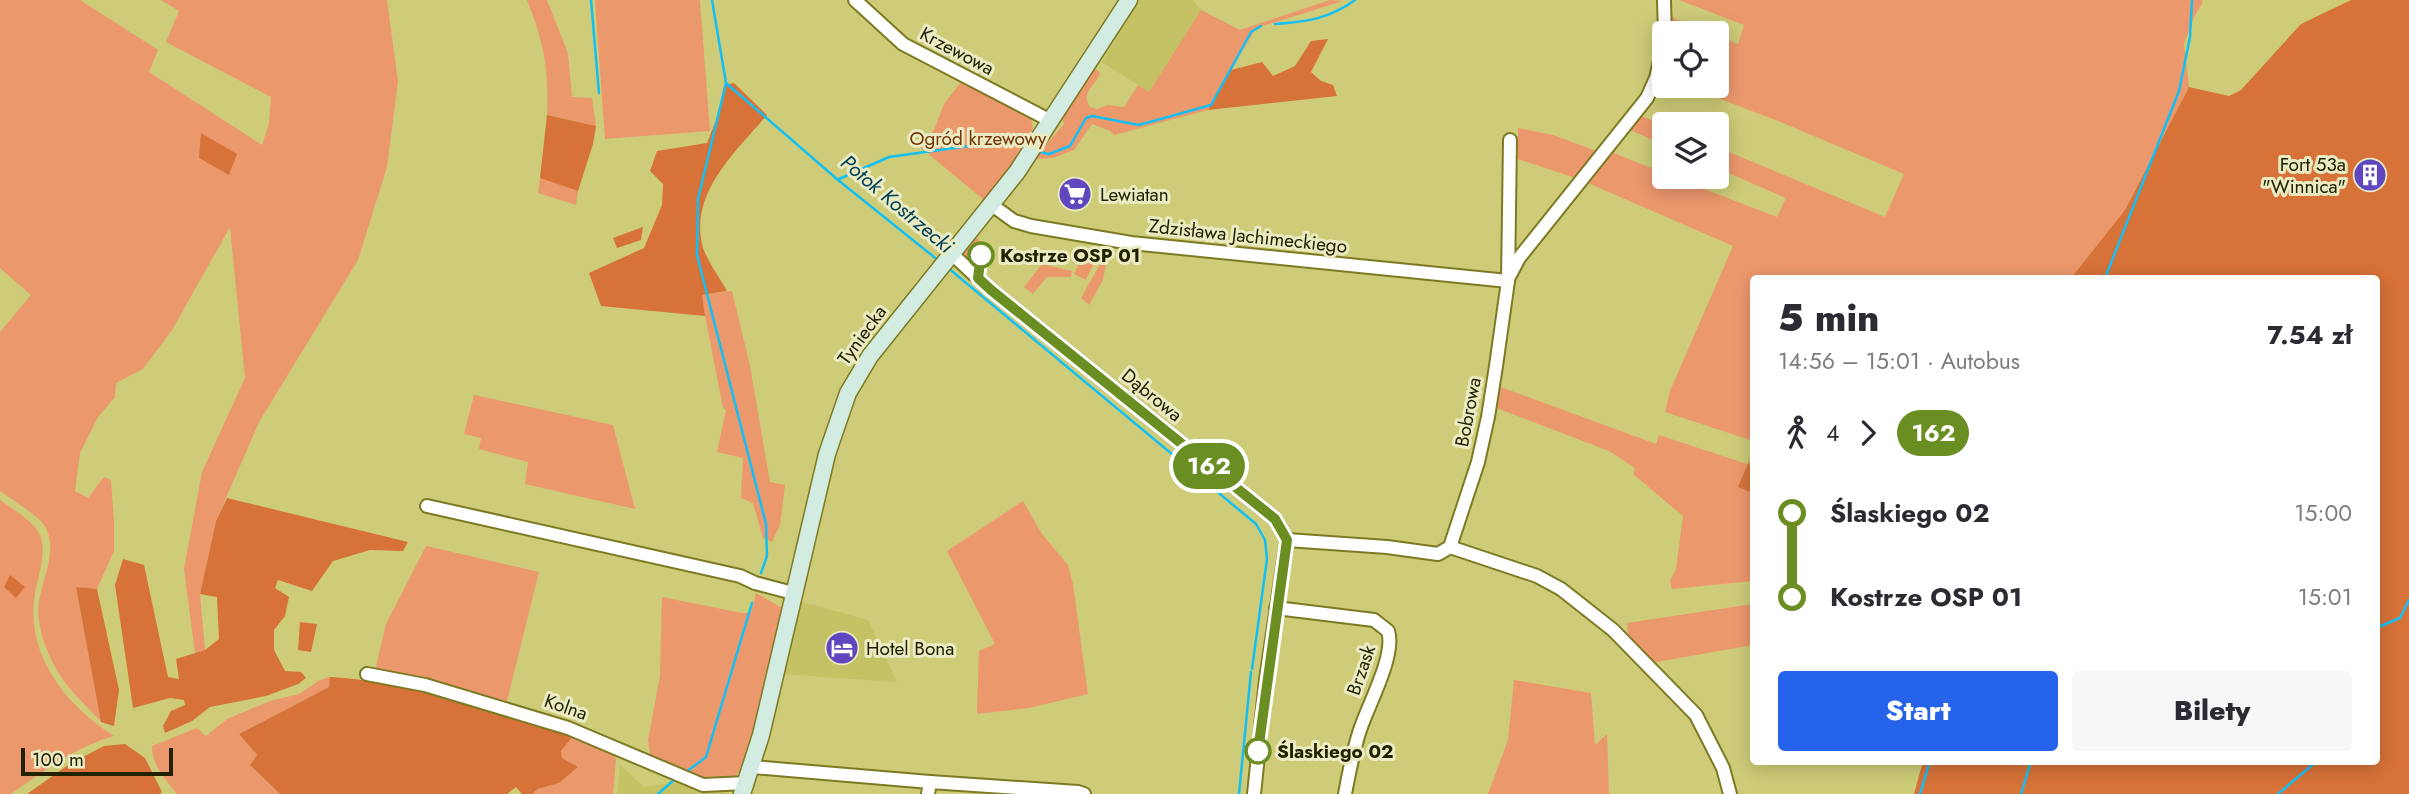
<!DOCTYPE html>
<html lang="pl">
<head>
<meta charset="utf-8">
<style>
	body { margin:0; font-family:Jost,sans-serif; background:#f7f7f7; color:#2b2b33; height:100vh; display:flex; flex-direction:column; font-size:26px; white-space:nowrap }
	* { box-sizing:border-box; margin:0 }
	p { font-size:23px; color:#7c7c81 }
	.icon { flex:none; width:38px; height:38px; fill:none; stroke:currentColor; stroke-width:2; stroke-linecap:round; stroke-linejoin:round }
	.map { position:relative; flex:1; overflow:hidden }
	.details { position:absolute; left:1750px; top:275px; width:630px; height:490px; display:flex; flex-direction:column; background:#fff; border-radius:7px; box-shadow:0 4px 18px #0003 }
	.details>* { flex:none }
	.badge { padding:0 14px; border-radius:23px; font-size:24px; line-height:46px }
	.buttons { position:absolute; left:1652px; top:21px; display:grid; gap:14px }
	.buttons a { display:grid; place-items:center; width:77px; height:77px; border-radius:7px; background:#fff; box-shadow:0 4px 18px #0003; font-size:35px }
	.scale { position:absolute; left:21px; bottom:18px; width:152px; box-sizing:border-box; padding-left:7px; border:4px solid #222100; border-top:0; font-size:19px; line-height:24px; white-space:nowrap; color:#222100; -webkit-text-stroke:5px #eaebc2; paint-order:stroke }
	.map>.badge { position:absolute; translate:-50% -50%; box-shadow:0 0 0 4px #fff }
	.legs { display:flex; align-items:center; gap:10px; height:77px; padding:0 28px; font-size:23px }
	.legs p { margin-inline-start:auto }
	.summary { display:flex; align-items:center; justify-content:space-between; height:119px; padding:0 28px }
	h1 { font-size:38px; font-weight:800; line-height:52px }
	.cta { display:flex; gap:14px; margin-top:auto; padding:14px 28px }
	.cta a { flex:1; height:80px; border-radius:7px; background:#2563eb; color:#fff; font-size:28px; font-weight:800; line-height:80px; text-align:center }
	.cta a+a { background:#f7f7f7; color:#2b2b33 }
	ul { padding:0 28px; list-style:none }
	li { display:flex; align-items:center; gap:24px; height:84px; font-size:26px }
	li i { display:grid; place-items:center; width:10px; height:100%; margin:0 9px; background:currentColor }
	li i::after { content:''; width:18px; height:18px; margin:-9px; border:5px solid; border-radius:50%; background:#fff }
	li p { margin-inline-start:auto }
	li:first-child i { background:linear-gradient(#0000 50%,currentColor 0) }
	li:last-child i { background:linear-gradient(currentColor 50%,#0000 0) }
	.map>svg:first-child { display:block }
	.built { fill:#c4c264 }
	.green { fill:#ec986d }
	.forest { fill:#d77239 }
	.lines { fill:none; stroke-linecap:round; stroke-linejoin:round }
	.stream { stroke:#12c0f6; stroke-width:2.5 }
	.street-casing { stroke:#7c7a22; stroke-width:16 }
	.secondary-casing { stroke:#7c7a22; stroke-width:19 }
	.street { stroke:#fff; stroke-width:12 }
	.secondary { stroke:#d2ece2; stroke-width:16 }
	.line-1-casing { stroke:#fff; stroke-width:16 }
	.line-1 { stroke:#6b8e23; stroke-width:10 }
	.stop-1-dot { fill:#fff; stroke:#6b8e23; stroke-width:3.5 }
	.labels { text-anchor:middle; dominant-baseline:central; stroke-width:6; stroke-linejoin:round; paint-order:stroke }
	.street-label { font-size:19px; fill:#222100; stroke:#eaebc2 }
	.park-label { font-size:19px; fill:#743308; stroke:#eaebc2 }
	.poi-label { font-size:19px; fill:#222100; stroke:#eaebc2; text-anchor:start }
	.stop-label { font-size:19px; font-weight:bold; fill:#222100; stroke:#eaebc2; text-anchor:start }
	.water-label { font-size:21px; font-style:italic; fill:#004157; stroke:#eaebc2 }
</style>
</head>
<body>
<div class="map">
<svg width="2409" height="794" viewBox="0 0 2409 794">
	<rect width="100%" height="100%" fill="#cecc78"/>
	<!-- built -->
	<g class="built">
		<polygon points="1140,0 1193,0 1201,10 1149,92 1102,62"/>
		<polygon points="799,601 868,620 897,682 781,674"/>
		<polygon points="620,765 644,787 678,782 694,788 736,794 617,794"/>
	</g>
	<!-- green -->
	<g class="green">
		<path d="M0 0H80L158 50 149 72 262 145 269 123 271 97 166 42 179 11 161 0H387L398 81 387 167 358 260 259 422 216 521 200 594 205 650 195 653 184 569 202 472 245 378 230 227 172 330 143 369 116 383 115 397 98 417 80 453 75 491 88 498 104 477 111 480 114 521V551L97 589 76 587 101 721C73 693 56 678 43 639 39 625 36 611 40 596 44 575 57 550 46 528 40 516 12 500 0 491V332L31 295 0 268Z"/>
		<path d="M527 0H547L568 53 572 97 592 98 596 126 547 115C549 70 544 42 527 0Z"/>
		<polygon points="595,0 700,0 710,131 605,139"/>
		<path d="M1330 0 1343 1 1256 28 1208 110 1114 135 1110 131 1092 124 1074 150 1053 158 1034 159 1064 124 1062 117 1092 70 1096 69 1100 73C1096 87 1080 91 1090 107L1097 109 1108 105 1124 107 1138 85 1149 92 1201 10 1240 30Z"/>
		<polygon points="1679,0 2202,0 2203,2 2194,17 2184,44 2189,87 2125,210 2071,278 1754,278 1753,441 1665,412 1670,391 1733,246 1588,183 1611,152 1664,173 1664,177 1673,177 1777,217 1786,198 1717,168 1717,147 1885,217 1904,174 1783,123 1686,86 1717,86 1717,36 1738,44 1744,25"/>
		<polygon points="1671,17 1711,33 1670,33"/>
		<polygon points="961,82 1031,117 1033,129 1021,151 984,200 920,147 934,130 944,104"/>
		<polygon points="1639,115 1664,125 1664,145 1628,129"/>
		<polygon points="1518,128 1553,135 1599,152 1578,179 1518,159"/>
		<polygon points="540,178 578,191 576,205 538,193"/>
		<polygon points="974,236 979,240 975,257 969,260 964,256 962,251"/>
		<polygon points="1086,249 1098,255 1086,280 1074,274"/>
		<polygon points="1042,264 1072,271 1071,277 1047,277 1033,294 1024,287"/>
		<polygon points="1100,264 1106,264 1103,280 1089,305 1081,298"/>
		<polygon points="732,291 750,366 770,482 785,485 780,525 772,542 763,538 753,503 741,498 743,458 717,452 726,410 723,408 701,295"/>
		<polygon points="1498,386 1656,444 1659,435 1747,464 1753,453 1753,465 1748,464 1739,487 1753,493 1753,581 1672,589 1670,580 1676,569 1683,516 1633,474 1635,468 1609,451 1494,407"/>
		<polygon points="474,395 613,425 635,509 525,484 528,462 479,449 481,438 464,434"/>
		<path d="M0 500C12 509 34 521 40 535 47 553 38 576 35 594 25 654 65 705 114 736 75 747 44 771 11 794H0Z"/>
		<polygon points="1023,501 1042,534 1068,565 1073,584 1088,694 1029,708 977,714 979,651 995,644 947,551"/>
		<polygon points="426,546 539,572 507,701 375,671 386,624"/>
		<polygon points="756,593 782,608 747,759 734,779 709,781 657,761 650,755 648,740 660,676 662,597 742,613 751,612"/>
		<polygon points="1753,604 1753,645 1651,663 1629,642 1627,623"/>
		<path d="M330 677 329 687 239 734 257 755 250 765 280 794H177C166 780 151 764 152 746L197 728 206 736 227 719 270 701 299 694 320 680Z"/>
		<polygon points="1514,680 1591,693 1595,745 1607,734 1609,794 1488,794 1508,740"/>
		<polygon points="574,735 610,748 616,759 613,794 532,794 538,789 559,783 578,767 562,758 561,751"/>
	</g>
	<!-- forest -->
	<g class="forest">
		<polygon points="2351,0 2409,0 2409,794 1914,794 1923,761 2376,761 2376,278 2071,278 2125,210 2189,87 2229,96 2241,90 2301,24"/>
		<polygon points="1328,39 1311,72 1321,81 1333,85 1337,96 1208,110 1231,70 1262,62 1273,76 1295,66 1311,41"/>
		<path d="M734 83 767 115C736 152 688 193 703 248 708 262 720 278 727 291L702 295 705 316 601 306 589 273 644 248 662 205 663 184 650 171 657 151 707 143 720 110 724 85Z"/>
		<polygon points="547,115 596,126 593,144 578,191 540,178"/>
		<polygon points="201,133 237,154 229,175 199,158"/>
		<polygon points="643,227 641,240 617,248 613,238"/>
		<polygon points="1748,464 1753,465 1753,493 1738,487"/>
		<polygon points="227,498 408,542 403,551 370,550 333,561 312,591 278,580 275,588 289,597 285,616 274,630 274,650 285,671 301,672 306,678 298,684 266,696 210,707 192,721 165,733 163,726 171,711 185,705 184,700 170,698 133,708 115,585 123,559 144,565 168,677 179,679 176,659 205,650 219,639 217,597 200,594 216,521"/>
		<polygon points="10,575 25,587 16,598 4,587"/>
		<polygon points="76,587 97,589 119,690 114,726 101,722"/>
		<polygon points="300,622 317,624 311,652 298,650"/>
		<path d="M330 677C415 682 494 710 574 735L561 751 562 758 578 767 559 783 538 789 532 794H522L516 787 507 794H280L250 765 257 755 239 734 329 687Z"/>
		<polygon points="125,744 145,758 162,792 160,794 27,794 71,763 104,746"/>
	</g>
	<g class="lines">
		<!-- stream -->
		<g class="stream">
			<polyline points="591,0 599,93"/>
			<polyline points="712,0 726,83 838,180 939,261"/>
			<path d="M1275 24C1306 22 1329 19 1355 0"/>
			<polyline points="726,83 698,199 697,255 766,524 767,556 761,573"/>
			<polyline points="1040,152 1049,154 1070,146 1086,118 1092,116 1139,125 1211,105 1251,32 1261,26"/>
			<polyline points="839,179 889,157 1012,140 1025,146"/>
			<polyline points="947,267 1256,524 1265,540 1267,559 1252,669"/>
			<polyline points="2105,278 2179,91 2190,37 2192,0"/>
			<polyline points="2376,628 2400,618 2409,600"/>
			<polyline points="686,772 706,757 752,603"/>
			<polyline points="658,794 675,779"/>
			<polyline points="1239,794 1251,672"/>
			<polyline points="1920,794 1930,761"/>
			<polyline points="2021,794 2031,761"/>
			<polyline points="2278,794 2317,761"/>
		</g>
		<defs>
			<g id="street">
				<polyline points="855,0 903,44 1051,121"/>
				<polyline points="1664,0 1665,33"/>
				<polyline points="992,205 1014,221 1031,226 1131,243 1508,281"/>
				<polyline points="952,254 991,290 1275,519 1287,540 1266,680 1254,794"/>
				<polyline points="1509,277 1519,258 1647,98 1656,78 1664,44"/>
				<polyline points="427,506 740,576 755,583 793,593"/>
				<polyline points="1287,540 1387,547 1438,554 1450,547 1537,576 1561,589 1613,630 1696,715 1723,768 1730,794"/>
				<polyline points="1450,547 1478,462 1488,417 1496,366 1508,281 1510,140"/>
				<path d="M1276 608 1374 620 1388 631C1396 655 1368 705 1360 730 1353 751 1349 772 1345 794"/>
				<polyline points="367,674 425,685 568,728 703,785 747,783"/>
				<polyline points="752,767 930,782 928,794"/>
				<polyline points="930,782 1078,792 1084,794"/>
			</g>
			<polyline id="secondary" points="742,794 761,735 827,454 848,393 870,356 1017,172 1129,0"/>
		</defs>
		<!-- street casing -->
		<use href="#street" class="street-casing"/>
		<!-- secondary casing -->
		<use href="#secondary" class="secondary-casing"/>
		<!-- street -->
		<use href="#street" class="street"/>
		<!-- secondary -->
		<use href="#secondary" class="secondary"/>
	</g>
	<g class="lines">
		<defs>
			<polyline id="line-1" points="981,255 978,278 991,290 1275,519 1287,540 1258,751"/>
		</defs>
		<!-- line-1 casing -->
		<use href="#line-1" class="line-1-casing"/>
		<!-- line-1 -->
		<use href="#line-1" class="line-1"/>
	</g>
	<!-- icons -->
	<defs>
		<symbol id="building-disc" viewBox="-11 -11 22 22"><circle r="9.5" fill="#6147bf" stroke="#eaebc2"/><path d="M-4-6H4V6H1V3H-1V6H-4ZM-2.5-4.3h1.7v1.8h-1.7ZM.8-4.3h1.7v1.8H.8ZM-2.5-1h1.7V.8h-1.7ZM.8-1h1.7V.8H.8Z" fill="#fff"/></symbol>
		<symbol id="supermarket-disc" viewBox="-11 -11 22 22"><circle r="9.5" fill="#6147bf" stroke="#eaebc2"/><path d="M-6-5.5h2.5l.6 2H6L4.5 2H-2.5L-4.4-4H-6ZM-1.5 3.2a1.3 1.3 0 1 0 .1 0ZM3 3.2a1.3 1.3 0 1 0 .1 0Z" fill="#fff"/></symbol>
		<symbol id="hotel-disc" viewBox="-11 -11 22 22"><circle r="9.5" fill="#6147bf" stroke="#eaebc2"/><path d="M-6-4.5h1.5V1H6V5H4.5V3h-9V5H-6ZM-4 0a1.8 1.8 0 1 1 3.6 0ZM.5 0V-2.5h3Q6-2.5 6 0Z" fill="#fff"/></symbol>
	</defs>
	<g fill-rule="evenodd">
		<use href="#building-disc" x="2351" y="156" width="38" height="38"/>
		<use href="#supermarket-disc" x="1056" y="175" width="38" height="38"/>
		<use href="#hotel-disc" x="823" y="629" width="38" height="38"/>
	</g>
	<!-- markers -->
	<g class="stop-1-dot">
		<circle cx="981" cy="255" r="12"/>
		<circle cx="1258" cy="751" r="12"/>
	</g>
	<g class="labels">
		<!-- street labels -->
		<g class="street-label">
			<text transform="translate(957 51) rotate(28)">Krzewowa</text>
			<text transform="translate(1248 236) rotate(6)">Zdzisława Jachimeckiego</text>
			<text transform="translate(862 335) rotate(-54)">Tyniecka</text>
			<text transform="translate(1152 395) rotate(39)">Dąbrowa</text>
			<text transform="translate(1468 412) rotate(-79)">Bobrowa</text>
			<text transform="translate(1361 670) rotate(-71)">Brzask</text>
			<text transform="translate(566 707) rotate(19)">Kolna</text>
		</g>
		<!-- park labels -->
		<g class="park-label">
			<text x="978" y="138">Ogród krzewowy</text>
		</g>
		<!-- poi labels -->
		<g class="poi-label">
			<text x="2346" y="164" text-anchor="end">Fort 53a<tspan x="2346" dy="22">"Winnica"</tspan></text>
			<text x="1100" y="194">Lewiatan</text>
			<text x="866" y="648">Hotel Bona</text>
		</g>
		<!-- stop labels -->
		<g class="stop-label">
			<text x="1000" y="255">Kostrze OSP 01</text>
			<text x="1277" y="751">Ślaskiego 02</text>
		</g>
		<!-- water labels -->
		<g class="water-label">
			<text transform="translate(897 204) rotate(40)">Potok Kostrzecki</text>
		</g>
	</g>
</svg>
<div class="buttons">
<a><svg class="icon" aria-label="locate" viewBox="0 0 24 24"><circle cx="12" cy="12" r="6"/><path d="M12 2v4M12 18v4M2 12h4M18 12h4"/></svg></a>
<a><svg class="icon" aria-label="layers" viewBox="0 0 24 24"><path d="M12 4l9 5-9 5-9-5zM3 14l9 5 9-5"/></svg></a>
</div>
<div class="scale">100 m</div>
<b class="badge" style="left:1209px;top:466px;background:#6b8e23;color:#fff">162</b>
<section class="details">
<div class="summary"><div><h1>5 min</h1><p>14:56 – 15:01 · Autobus</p></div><b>7.54 zł</b></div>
<div class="legs"><svg class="icon" aria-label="walk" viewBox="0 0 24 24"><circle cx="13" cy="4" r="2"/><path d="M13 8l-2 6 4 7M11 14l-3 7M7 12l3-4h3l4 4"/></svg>4<svg class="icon" aria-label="forward" viewBox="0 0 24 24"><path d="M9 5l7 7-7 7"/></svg><b class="badge" style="background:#6b8e23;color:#fff">162</b></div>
<ul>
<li><i style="color:#6b8e23"></i><b>Ślaskiego 02</b><p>15:00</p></li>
<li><i style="color:#6b8e23"></i><b>Kostrze OSP 01</b><p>15:01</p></li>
</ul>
<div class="cta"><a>Start</a><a>Bilety</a></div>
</section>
</div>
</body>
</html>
